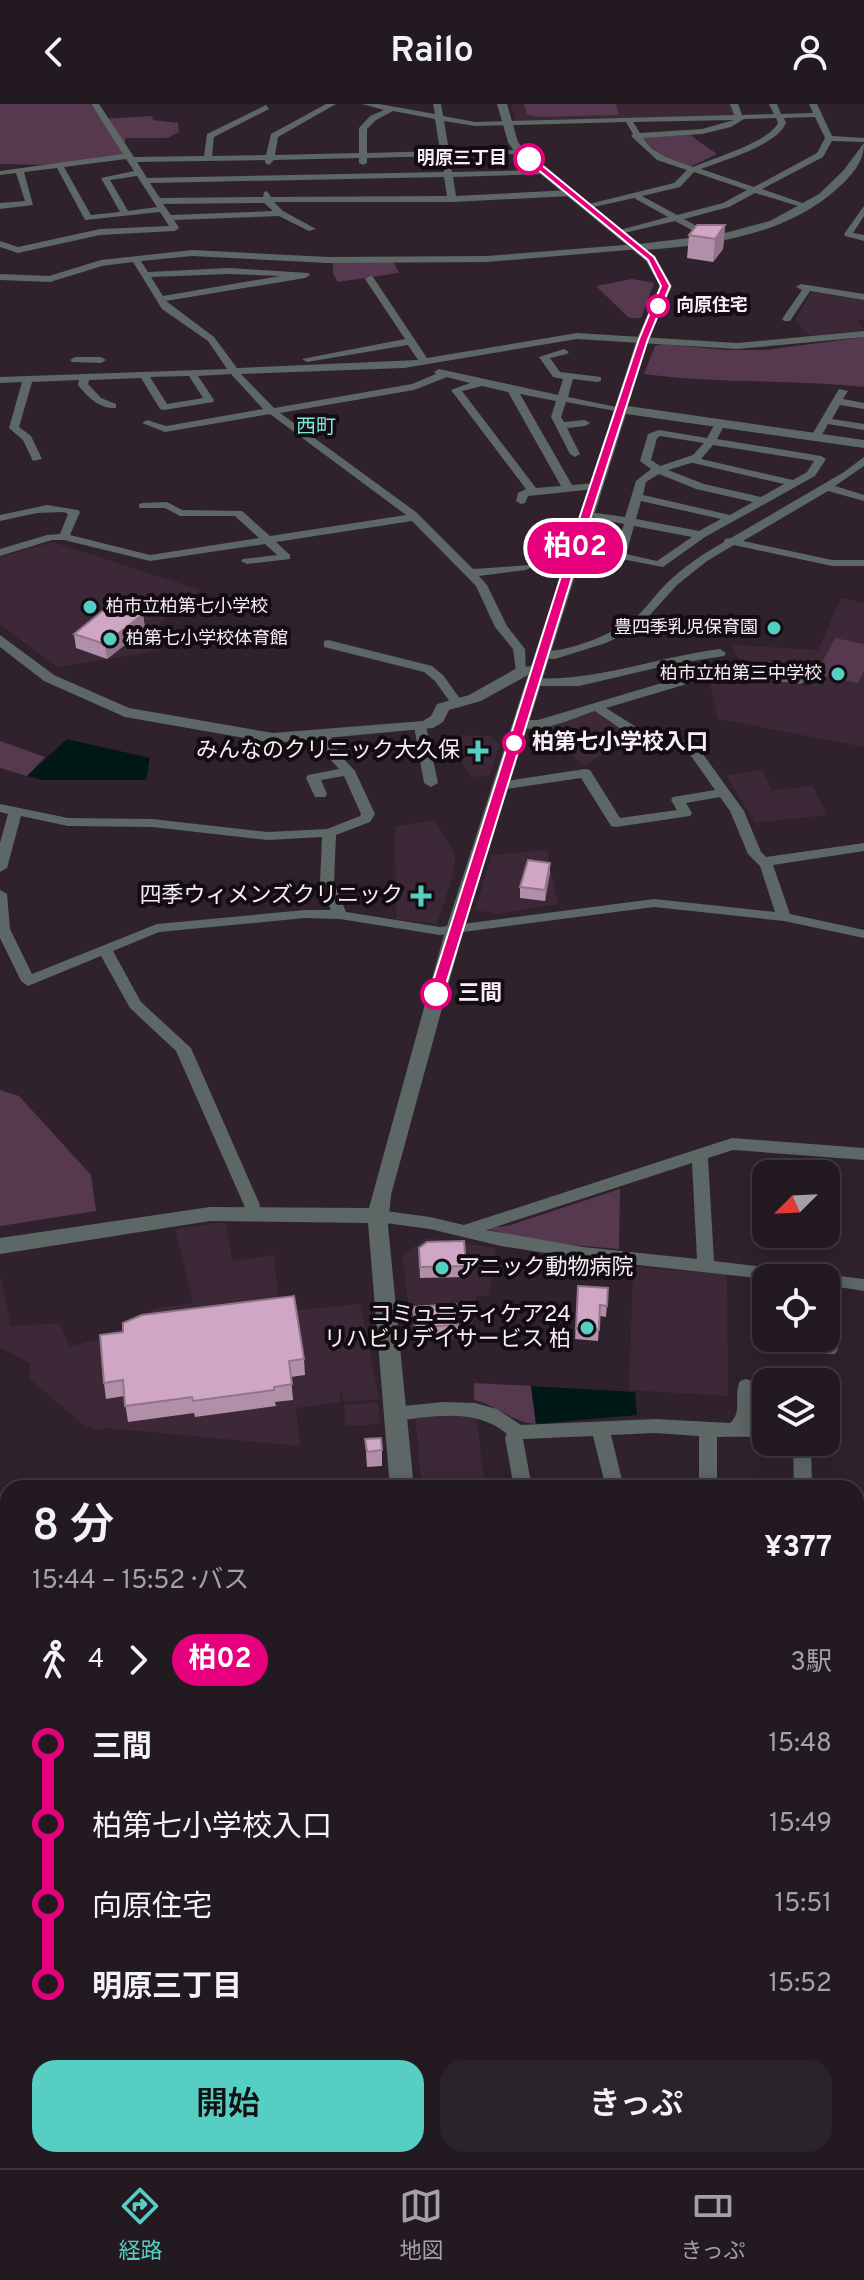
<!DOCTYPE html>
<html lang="ja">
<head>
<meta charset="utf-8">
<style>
	body { margin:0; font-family:Overpass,"Noto Sans JP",sans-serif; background:#2b232a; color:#f1f3f6; height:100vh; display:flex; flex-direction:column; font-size:30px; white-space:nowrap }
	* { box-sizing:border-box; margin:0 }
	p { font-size:26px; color:#a3a1a5 }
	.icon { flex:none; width:44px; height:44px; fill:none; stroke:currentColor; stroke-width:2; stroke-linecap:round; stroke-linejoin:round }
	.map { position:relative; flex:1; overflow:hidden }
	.sheet { position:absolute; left:0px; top:1376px; width:864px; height:688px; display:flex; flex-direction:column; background:#231a21; border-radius:24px 24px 0 0; box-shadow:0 4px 20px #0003,0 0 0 2px #40383f }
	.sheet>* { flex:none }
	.badge { padding:0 16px; border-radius:26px; font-size:28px; line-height:52px }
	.needle { width:52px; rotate:246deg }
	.buttons { position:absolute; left:752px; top:1056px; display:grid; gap:16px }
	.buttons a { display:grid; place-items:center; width:88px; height:88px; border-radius:16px; background:#231a21; box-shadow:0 4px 20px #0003,0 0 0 2px #40383f; font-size:40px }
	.map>.badge { position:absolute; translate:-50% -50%; box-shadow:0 0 0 4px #fff }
	.legs { display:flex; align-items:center; gap:12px; height:88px; padding:0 32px; font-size:26px }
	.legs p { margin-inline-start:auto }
	.overview { display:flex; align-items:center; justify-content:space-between; height:136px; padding:0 32px }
	h1 { font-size:44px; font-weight:600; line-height:60px }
	.action { display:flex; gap:16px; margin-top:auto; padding:16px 32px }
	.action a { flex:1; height:92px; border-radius:24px; background:#56cec4; color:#111; font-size:32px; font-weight:600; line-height:92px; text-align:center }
	.action a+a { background:#2b232a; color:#f1f3f6 }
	ul { padding:0 32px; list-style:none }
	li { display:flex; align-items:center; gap:28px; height:80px; font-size:30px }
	li i { display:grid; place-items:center; width:12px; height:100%; margin:0 10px; background:currentColor }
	li i::after { content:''; width:20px; height:20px; margin:-10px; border:6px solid; border-radius:50%; background:#231a21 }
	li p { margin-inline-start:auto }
	li:first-child i { background:linear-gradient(#0000 50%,currentColor 0) }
	li:last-child i { background:linear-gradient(currentColor 50%,#0000 0) }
	header { display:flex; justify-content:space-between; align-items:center; height:104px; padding:0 32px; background:#231a21; font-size:36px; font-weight:600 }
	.tabs { display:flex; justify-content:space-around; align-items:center; height:112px; border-top:2px solid #40383f; background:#231a21; font-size:22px; color:#a3a1a5 }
	.tabs a { display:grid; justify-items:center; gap:4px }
	.tabs .selected { color:#56cec4 }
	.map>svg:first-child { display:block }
	.built { fill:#3c2837 }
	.green { fill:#56394f }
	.water { fill:#001917 }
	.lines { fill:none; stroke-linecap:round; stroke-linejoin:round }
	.minor { fill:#5d6765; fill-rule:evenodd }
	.tertiary { fill:#5d6765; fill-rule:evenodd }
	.wall { fill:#b28fa9 }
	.shaded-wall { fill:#917489 }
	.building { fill:#cfa6c4; stroke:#917489; stroke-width:2 }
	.line-1 { fill:#e6007e; stroke:#fff; stroke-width:2 }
	.stop-1-dot { fill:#fff; stroke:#e6007e; stroke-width:4 }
	.poi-dot { fill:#56cec4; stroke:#130d12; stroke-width:3 }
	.labels { text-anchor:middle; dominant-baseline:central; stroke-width:8; stroke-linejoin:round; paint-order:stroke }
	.far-stop-label { font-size:18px; font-weight:bold; fill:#f8eef5; stroke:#130d12; text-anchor:end }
	.far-poi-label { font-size:18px; fill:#f8eef5; stroke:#130d12; text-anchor:start }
	.far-neighbourhood-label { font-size:20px; fill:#7ce6dc; stroke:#130d12 }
	.stop-label { font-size:22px; font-weight:bold; fill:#f8eef5; stroke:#130d12; text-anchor:start }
	.poi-label { font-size:22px; fill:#f8eef5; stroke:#130d12; text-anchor:end }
</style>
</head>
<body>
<header><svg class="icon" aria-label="back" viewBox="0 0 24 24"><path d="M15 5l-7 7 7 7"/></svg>Railo<svg class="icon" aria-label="person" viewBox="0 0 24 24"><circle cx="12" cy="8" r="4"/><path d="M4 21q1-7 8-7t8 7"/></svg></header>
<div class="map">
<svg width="864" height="2064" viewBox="0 0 864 2064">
	<rect width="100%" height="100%" fill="#2f222c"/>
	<!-- built -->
	<g class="built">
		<polygon points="511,0 731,0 737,11 516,17"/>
		<polygon points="812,188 864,196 864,215 857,217 864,226 809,232 795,216"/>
		<polygon points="52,438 201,486 160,519 158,547 57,563 0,520 0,453"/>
		<polygon points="841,494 864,499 864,643 718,615 708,573 740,571 810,582 811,569 741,559 732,541 818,546"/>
		<polygon points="593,605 633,629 585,662 535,625"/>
		<polygon points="455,631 489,632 500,641 489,672 471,673 459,653"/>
		<polygon points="762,666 772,686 813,682 827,711 755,719 726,671"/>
		<polygon points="435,716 455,751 454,768 437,820 396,815 395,723"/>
		<polygon points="547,746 558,800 498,810 475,806 492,751"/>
		<polygon points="226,1118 232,1157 274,1151 280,1208 360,1200 379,1295 344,1298 340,1284 341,1298 296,1304 300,1342 107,1324 98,1327 82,1320 30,1275 30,1259 0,1244 0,1170 11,1222 60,1219 69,1243 156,1220 151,1205 193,1199 175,1125"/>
		<polygon points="427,1134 496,1144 489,1192 476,1192 471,1235 413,1238 402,1151"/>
		<polygon points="633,1163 727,1170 728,1292 629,1286"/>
		<polygon points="756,1172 766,1174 766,1234 786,1234 786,1241 755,1238"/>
		<polygon points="378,1298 380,1320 346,1322 344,1301"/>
		<polygon points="476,1310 485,1384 422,1384 415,1312"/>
	</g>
	<!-- green -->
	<g class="green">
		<polygon points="0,0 90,0 101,15 152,12 153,16 178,19 179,28 167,34 126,34 122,52 55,61 0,60"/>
		<polygon points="524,0 616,0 619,11 536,13 527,10"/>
		<polygon points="690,31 717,50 690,63 664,54 640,33"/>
		<polygon points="392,155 399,169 338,178 333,170 333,158"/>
		<polygon points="632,175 654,179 641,214 629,214 596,182"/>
		<path d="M864 233V283C791 275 717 280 644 270L655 242 661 240 727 246H766Z"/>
		<polygon points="835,534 864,540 864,567 858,579 816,570"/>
		<polygon points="0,637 45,653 27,672 0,664"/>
		<polygon points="0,986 19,992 91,1071 96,1107 0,1122"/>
		<polygon points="620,1085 619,1145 535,1138 484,1124 507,1122"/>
		<path d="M474 1279 531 1282 536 1320C514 1319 496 1301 474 1296Z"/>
	</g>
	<!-- water -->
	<g class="water">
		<polygon points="67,635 150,654 146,676 42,676 27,672"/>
		<polygon points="531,1282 635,1288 637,1311 536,1320"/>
	</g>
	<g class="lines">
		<!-- minor -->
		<g class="minor">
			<path d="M91 0H99L134 53 204 52 207 30 266 1 269 5 214 33 212 52 266 51 271 30 326 0H336L278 33 275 51 359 49V24L370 12 384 6 362 0H379L435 10 433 0H441L443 12 475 18 734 11 730 0H738L742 11 774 10 769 0H777L781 10 813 9 809 0H817L832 32 864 34V38L832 37 823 53 762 85 808 101V105L755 89 729 103 684 115 715 132 716 134 712 137 675 117 616 131V127L668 113 634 94 585 105V101L674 79 687 66 657 56 631 32 633 30 626 18 475 22 444 17 449 47 520 46 524 48 520 50 449 52 452 68 545 66 549 68 545 70 453 73 456 92 571 86 575 89 571 92 452 98H274L283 107 316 125 309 127 279 112 174 116 179 124 175 127 100 131 18 149 0 143V137L18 143 100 125 169 122 160 108 85 116 57 64 24 68 33 101 0 105V99L25 97 16 69 0 71V67L123 50ZM393 7 435 15 440 47 367 49V25L376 16ZM815 13 825 34 817 49 754 83 701 65C724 56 776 42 786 19L784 14ZM776 14 778 19C769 38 714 54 693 63 674 56 655 52 643 34L702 30 731 23 744 15ZM734 16 702 25 640 29 633 18ZM441 52 444 68 147 74 137 58 265 56V59L269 61 274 56 359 54V59L363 61 367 59V54ZM126 55 134 67 101 74 120 108 91 111 64 63ZM694 68 747 86 723 99 677 111 642 92 680 83ZM137 72 157 103 128 107 110 76ZM444 73 447 92 271 93 267 87 264 88 263 93 160 94 150 79ZM264 99 273 107 171 111 163 100Z"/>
			<polygon points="864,102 864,112 853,129 864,131 864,137 845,132 844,130"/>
			<path d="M637 140 641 143 640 145 487 158 328 159 192 152 141 157 148 168 229 164 308 169 310 171 305 174 166 197 214 233 237 264 418 256 408 241 307 258 302 255 405 235 365 175 370 172 373 173 427 254 577 229 737 239 864 227V233L737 245 577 235 404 264 241 270 274 304 412 280 436 270 434 268 439 265 558 291 563 275 553 273 539 253 564 245 569 248 567 250 550 254 560 268 601 273V277L597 278 573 275 568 293 626 305 621 308 566 298 561 313 564 318 585 316 590 319 585 322 567 324 580 350 575 353 570 350 551 313 556 297 520 290 572 381 595 379 600 382 595 385 528 392 525 399 521 400 516 397 518 389 526 385 451 286 470 279 447 273 414 286 280 309 416 408 473 465 530 461 532 463 526 466 479 472 487 481 507 522 525 545 526 570H518L516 567 513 545 495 523 476 482 412 417 276 438 290 451V455L247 460 241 457 243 455 277 451 265 440 150 457 64 436H52L0 452V445L47 431 60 430 68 410 64 408 37 409 0 417V411L47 401 78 406 80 408 70 431 150 451 259 434 235 412H180L165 404H139V400L143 399 167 398 182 406 242 407 270 432 406 411 270 310 165 328 142 319 147 316 166 322 263 305 231 270 198 272 214 296 213 298 164 306 160 305 141 274 89 276 88 280 101 294 116 300V304C99 305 88 293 78 281L79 276 32 278 19 323 31 332 42 355 33 357 23 336 9 324 22 278 0 279V273L227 265 208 237 162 205 133 158 102 162 50 178 0 176V170L49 172 101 156 192 146 328 153 487 152ZM229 170 280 172 163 192 151 173ZM189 272 203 294 167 300 150 273ZM482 282 508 288 561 382 536 384 462 287Z"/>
			<polygon points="801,180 864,190 864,196 810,187 790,217 784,217 782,215 802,186 796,183"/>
			<polygon points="75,253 101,253 106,256 101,259 72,258 70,256"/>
			<polygon points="839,285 848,287 843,295 864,299 864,305 840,301 832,315 864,320 864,326 828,320 819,336 811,336 810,334"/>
			<path d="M720 317 725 320 717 335 821 352 826 355 815 372 705 433 663 463 616 454 614 452 624 420 582 411V407L625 413 636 377 651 365 640 357 648 330 659 326 707 334 716 318ZM660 332 704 339 693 351 660 362 651 356 657 334ZM713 341 814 357 807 368 793 376 701 355ZM691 359H693L784 380 761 393 704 380 668 366ZM659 370 696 385 753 398 730 411 643 391 646 378ZM641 397 721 415 699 427 636 415ZM634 422 692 433 657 457 626 450Z"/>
			<path d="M864 353V362L835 382 864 391V397L828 387 743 437 832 456H864V462H832L734 441 707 457 677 481 639 523 606 539 555 555 541 554 535 550 541 546C562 551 611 530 629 518 644 509 655 490 668 478 685 462 704 449 724 438L725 435 731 434 844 368Z"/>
			<polygon points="328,536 432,562 443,571 463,599 457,603 453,602 435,577 424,568 324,543 324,537"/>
			<path d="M720 545 726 549 724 552 673 560 579 582H532L526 578 532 574C597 578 656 553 720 545Z"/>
			<path d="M737 564 801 572 807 576 801 580 737 572 707 574 606 604 641 626 653 641 692 635 744 707 761 748 766 753 864 739V747L773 761 790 810 864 826V834L784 817 654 803 440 831 340 815 305 814 159 828 113 847 141 898 191 944 260 1101 258 1114H246L244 1101 176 947 130 904 101 852 28 882 21 877 0 834V786L7 790 10 825 32 870 157 820 305 806H331L320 779 322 733 268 736 152 723 68 722 21 712 7 764 0 768V739L8 710 0 708V700L68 714 152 715 268 728 327 725 360 712 361 710 344 672 321 676 327 690 325 693H315L306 674 308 671 339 665 328 653 316 629 322 625 327 626 340 651 355 667 375 710 370 718 336 731 334 779 346 808 440 823 654 795 775 808 760 762 748 750 730 707 720 693 686 699 692 709 690 712 616 723 611 722 581 674 499 686 492 682 499 678 585 665 590 666 620 714 677 706 671 696 673 693 715 686 684 642 645 648 631 632 595 607C573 614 533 634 514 620L520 616H538L702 567Z"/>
			<polygon points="420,618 426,622 438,679 431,683 424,679 414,622"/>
			<path d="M732 1034 864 1044V1056L733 1046 708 1054 714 1157 864 1175V1187L826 1181V1174L766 1175 583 1155 501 1142 430 1125 378 1118 372 1116 370 1112 372 1108 378 1106 430 1113 464 1121ZM692 1059 697 1155 583 1143 486 1126Z"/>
			<polygon points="826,1204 832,1206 835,1211 838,1245 835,1250 823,1250 819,1234 826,1234"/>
			<path d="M746 1275 752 1277C758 1289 757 1306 752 1318L766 1321V1335C748 1332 735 1333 717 1333V1384H699V1332L655 1329 611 1331 624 1384H606L593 1332 523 1335 532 1384H514L505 1334 507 1330C475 1303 432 1313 394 1317L388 1315 385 1310 388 1305 394 1303 443 1298 475 1299 497 1305 521 1321 655 1315 730 1319C743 1308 733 1291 740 1277Z"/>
			<polygon points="793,1338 811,1338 812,1384 794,1384"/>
			<rect x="856" y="1680" width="8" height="20"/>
			<polygon points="856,1811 864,1815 864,1847 856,1844"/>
			<polygon points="8,1843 8,1865 0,1867 0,1845"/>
			<polygon points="864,1944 864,1968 856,1970 856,1946"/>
			<polygon points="349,2056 375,2056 372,2064 346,2064"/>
			<polygon points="586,2056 611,2056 614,2064 589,2064"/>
			<polygon points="801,2056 826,2056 829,2064 804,2064"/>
		</g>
		<!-- tertiary -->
		<g class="tertiary">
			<path d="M497 0H507L518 38 524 46 639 140 721 130 770 117 819 90 843 67 864 39C864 59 851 72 837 85 785 131 713 141 646 146L655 153 672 182 649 235 628 302 864 336V344L626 310 462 831 391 1091 388 1122 414 1384H390L368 1119 210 1117 0 1150V1134L210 1103 369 1104 444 831 528 571 481 597 449 606 443 618 433 624 273 639 125 613 44 577 0 543V531L54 571 129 604 273 629 423 617 431 612 437 600 469 591 517 564 531 562 637 235 660 182 646 157 516 50 508 38Z"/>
			<polygon points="225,2056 258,2056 255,2064 222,2064"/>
		</g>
	</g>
	<!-- wall -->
	<g class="wall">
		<polygon points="725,121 723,145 713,158 687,154 689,131"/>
		<polygon points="143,510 145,525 107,555 76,544 74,530"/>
		<polygon points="550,759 545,797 520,794 520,783"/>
		<polygon points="419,1144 466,1162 466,1173 420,1174"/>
		<polygon points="578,1182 608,1184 606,1213 600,1212 598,1237 575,1235"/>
		<polygon points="413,1203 458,1221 458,1232 415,1234"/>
		<polygon points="304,1255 305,1271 291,1273 293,1296 275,1298 276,1302 195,1313 194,1309 128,1318 124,1292 106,1295 104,1279"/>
		<polygon points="365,1335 382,1346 382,1362 367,1363"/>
	</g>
	<!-- shaded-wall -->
	<g class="shaded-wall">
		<polygon points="725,121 723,145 713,158 715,135"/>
		<polygon points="143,510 145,525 107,555 105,540"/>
		<polygon points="550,759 550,770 545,797 545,786"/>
	</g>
	<!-- building -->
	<g class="building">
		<polygon points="697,121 725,121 715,135 689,131"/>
		<polygon points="111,500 143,510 105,540 74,530"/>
		<polygon points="528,756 550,759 545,786 520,783"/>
		<polygon points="464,1137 466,1162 420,1163 419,1144 427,1138"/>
		<polygon points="578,1182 608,1184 607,1202 600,1201 599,1226 576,1225"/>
		<polygon points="294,1192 304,1255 289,1257 292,1280 274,1283 274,1286 193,1297 192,1293 125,1302 123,1276 104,1279 100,1231 123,1228 123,1219 142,1211"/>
		<polygon points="456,1200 458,1221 415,1223 413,1203"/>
		<polygon points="381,1334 382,1346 367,1348 365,1335"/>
	</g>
	<!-- line-1 -->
	<polygon class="line-1" points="532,53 654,153 670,182 648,235 592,409 443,890 436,894 429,890 581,409 639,235 661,182 648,156 525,55"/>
	<!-- markers -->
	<g class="stop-1-dot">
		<circle cx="529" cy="55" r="14"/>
		<circle cx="658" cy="202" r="10"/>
		<circle cx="514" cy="639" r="10"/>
		<circle cx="436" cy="890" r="14"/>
	</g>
	<g class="poi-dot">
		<circle cx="90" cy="503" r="8"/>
		<circle cx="774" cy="524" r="8"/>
		<circle cx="110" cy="535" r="8"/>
		<circle cx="838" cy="570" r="8"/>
		<path d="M474 635h8v8h8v8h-8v8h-8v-8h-8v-8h8z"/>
		<path d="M417 780h8v8h8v8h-8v8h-8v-8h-8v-8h8z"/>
		<circle cx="442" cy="1164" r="8"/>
		<circle cx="587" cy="1224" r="8"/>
	</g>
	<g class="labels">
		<!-- far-stop labels -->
		<g class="far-stop-label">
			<text x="507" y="55">明原三丁目</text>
			<text x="676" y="202" text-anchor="start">向原住宅</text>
		</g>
		<!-- far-poi labels -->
		<g class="far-poi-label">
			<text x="106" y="503">柏市立柏第七小学校</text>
			<text x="758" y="524" text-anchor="end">豊四季乳児保育園</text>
			<text x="126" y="535">柏第七小学校体育館</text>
			<text x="822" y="570" text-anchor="end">柏市立柏第三中学校</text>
		</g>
		<!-- far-neighbourhood labels -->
		<g class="far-neighbourhood-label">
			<text x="316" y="324">西町</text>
		</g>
		<!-- stop labels -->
		<g class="stop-label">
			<text x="532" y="639">柏第七小学校入口</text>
			<text x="458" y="890">三間</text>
		</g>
		<!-- poi labels -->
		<g class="poi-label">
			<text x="460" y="647">みんなのクリニック大久保</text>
			<text x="403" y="792">四季ウィメンズクリニック</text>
			<text x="458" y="1164" text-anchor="start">アニック動物病院</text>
			<text x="571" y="1211">コミュニティケア24<tspan x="571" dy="25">リハビリデイサービス 柏</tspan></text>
		</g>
	</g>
</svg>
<div class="buttons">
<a><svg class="needle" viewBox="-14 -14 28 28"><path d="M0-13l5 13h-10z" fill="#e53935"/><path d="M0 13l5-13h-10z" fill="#a3a1a5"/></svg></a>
<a><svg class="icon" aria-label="locate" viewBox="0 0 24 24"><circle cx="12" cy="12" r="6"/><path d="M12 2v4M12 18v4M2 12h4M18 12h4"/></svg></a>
<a><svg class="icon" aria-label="layers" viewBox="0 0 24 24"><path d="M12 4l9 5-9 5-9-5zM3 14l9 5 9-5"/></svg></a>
</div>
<b class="badge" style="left:575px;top:444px;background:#e6007e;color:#fff">柏02</b>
<section class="sheet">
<div class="overview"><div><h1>8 分</h1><p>15:44 – 15:52 · バス</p></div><b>¥377</b></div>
<div class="legs"><svg class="icon" aria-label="walk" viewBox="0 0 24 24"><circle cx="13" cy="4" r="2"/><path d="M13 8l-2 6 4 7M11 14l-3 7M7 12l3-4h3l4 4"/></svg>4<svg class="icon" aria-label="forward" viewBox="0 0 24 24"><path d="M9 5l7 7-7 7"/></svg><b class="badge" style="background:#e6007e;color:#fff">柏02</b><p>3駅</p></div>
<ul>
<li><i style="color:#e6007e"></i><b>三間</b><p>15:48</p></li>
<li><i style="color:#e6007e"></i><span>柏第七小学校入口</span><p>15:49</p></li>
<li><i style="color:#e6007e"></i><span>向原住宅</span><p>15:51</p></li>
<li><i style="color:#e6007e"></i><b>明原三丁目</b><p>15:52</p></li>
</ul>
<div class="action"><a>開始</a><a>きっぷ</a></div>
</section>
</div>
<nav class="tabs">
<a class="selected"><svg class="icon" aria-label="directions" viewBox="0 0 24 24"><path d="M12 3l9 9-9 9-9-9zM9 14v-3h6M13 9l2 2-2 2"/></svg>経路</a>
<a><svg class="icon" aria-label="map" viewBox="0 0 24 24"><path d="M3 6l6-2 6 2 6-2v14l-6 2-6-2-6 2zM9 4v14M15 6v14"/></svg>地図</a>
<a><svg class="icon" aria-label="tickets" viewBox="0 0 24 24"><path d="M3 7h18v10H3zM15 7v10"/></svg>きっぷ</a>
</nav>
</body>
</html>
